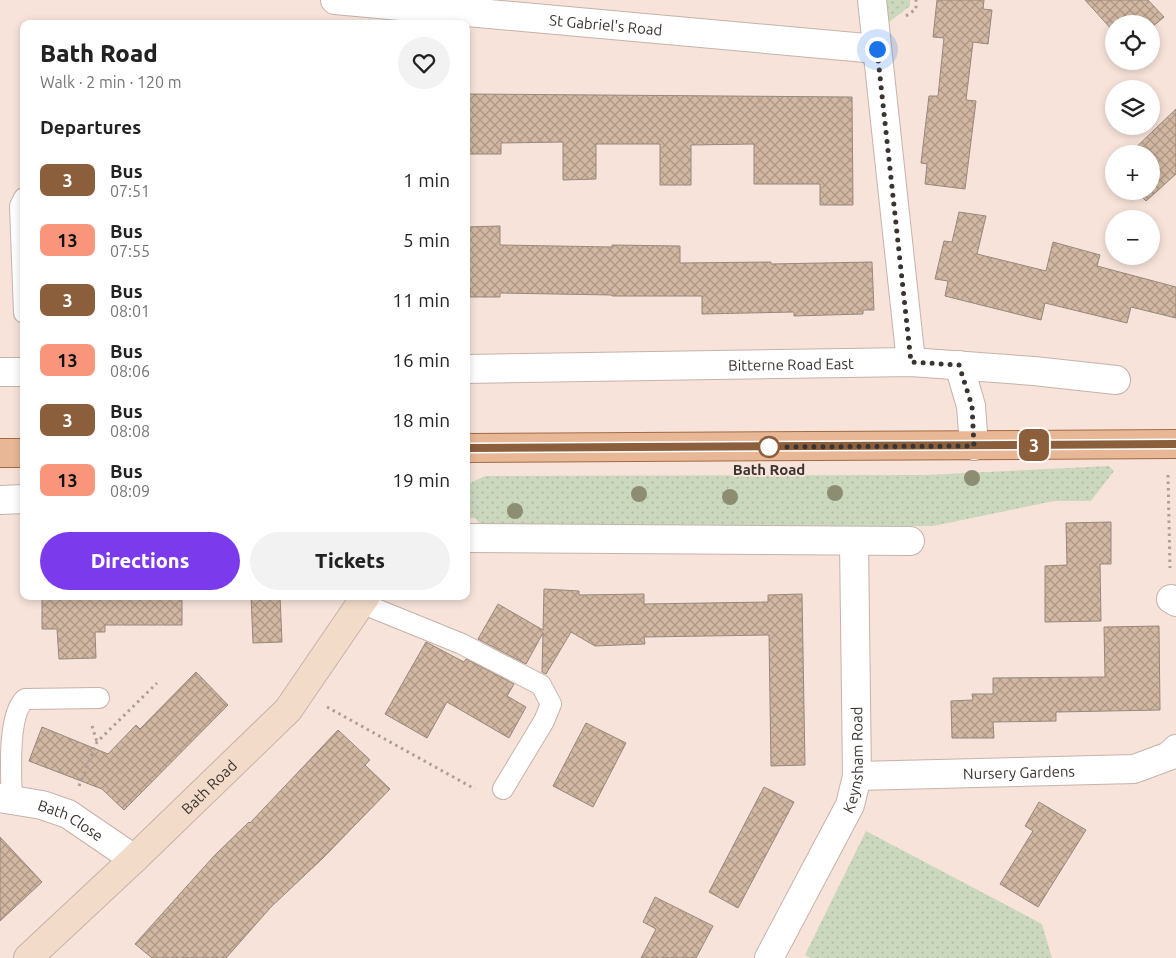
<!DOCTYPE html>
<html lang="en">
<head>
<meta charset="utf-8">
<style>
	body { margin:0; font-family:Ubuntu,sans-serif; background:#f2f2f2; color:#222; height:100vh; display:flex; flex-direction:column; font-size:19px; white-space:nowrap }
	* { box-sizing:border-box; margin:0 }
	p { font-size:16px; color:#767676 }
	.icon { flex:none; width:28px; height:28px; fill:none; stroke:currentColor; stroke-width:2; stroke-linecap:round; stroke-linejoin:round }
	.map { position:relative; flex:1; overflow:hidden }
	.drawer { position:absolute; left:20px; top:20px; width:450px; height:580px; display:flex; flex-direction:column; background:#fff; border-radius:10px; box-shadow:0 2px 8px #0003 }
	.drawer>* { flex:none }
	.badge { padding:0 10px; border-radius:8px; font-size:18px; line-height:32px }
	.fabs { position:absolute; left:1105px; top:15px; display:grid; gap:10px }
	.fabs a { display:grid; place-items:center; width:55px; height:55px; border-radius:50%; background:#fff; box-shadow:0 2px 8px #0003; font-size:25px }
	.you { position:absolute; width:25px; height:25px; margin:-12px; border:4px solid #fff; border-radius:50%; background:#1a73e8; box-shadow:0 0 0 8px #1a73e833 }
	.map>.badge { position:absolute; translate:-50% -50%; box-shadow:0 0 0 2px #fff }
	h2 { padding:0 20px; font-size:19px; line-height:45px }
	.round { display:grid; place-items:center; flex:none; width:52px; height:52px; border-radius:26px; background:#f2f2f2 }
	.overview { display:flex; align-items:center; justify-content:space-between; height:85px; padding:0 20px }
	h1 { font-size:24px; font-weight:800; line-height:38px }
	.cta { display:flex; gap:10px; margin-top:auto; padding:10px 20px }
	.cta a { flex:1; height:58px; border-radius:30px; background:#7c3aed; color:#fff; font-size:20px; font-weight:800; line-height:58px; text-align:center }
	.cta a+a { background:#f2f2f2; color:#222 }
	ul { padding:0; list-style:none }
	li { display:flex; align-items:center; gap:15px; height:60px; padding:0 20px }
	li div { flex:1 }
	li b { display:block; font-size:19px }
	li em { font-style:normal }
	li .badge { min-width:55px; font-weight:700; text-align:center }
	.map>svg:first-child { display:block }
	.grass { fill:url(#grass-dots) }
	.building { fill:url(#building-cross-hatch); stroke:#97887c }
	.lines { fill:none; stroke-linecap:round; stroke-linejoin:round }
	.lane-casing { stroke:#c6b2aa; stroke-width:22 }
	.street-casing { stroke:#c6b2aa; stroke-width:30 }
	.secondary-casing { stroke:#c6b2aa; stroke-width:30 }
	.primary-casing { stroke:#a16a45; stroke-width:30 }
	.path { stroke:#ae9e98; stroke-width:3; stroke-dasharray:2.5 4; stroke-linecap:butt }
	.lane { stroke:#fff; stroke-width:20 }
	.street { stroke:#fff; stroke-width:28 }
	.secondary { stroke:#f3dbca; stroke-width:28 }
	.primary { stroke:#e8b896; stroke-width:28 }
	.tree { fill:#8c8d72 }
	.line-casing { stroke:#fff; stroke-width:11 }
	.line { stroke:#8b5e3c; stroke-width:8 }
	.walk { stroke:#3b3330; stroke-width:5; stroke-dasharray:0 9 }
	.stop-dot { fill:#fff; stroke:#8b5e3c; stroke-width:2.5 }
	.labels { text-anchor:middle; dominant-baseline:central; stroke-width:4; stroke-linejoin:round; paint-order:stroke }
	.street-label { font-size:15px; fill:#3b3330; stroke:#f7e3da }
	.stop-label { font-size:15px; font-weight:bold; fill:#3b3330; stroke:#f7e3da }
</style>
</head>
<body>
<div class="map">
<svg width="1176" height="958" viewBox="0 0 1176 958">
	<defs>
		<pattern id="grass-dots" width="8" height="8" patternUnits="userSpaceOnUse" patternTransform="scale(1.25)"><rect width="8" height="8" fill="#cbd8be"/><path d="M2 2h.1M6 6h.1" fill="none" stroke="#afbaa4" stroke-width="1.8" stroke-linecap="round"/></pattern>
		<pattern id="building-cross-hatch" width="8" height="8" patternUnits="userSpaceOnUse" patternTransform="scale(1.25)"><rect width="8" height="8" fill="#d2b8a3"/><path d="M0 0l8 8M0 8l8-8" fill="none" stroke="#ac9685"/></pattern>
	</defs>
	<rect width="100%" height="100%" fill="#f7e3da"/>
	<!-- grass -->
	<g class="grass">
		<polygon points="886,0 910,0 910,6 888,23"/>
		<polygon points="1109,466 1114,471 1091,501 1054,501 933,526 482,527 475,518 466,518 466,485 485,476 925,475"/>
		<polygon points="866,831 1042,924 1052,958 811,958 805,955"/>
	</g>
	<!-- building -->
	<g class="building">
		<polygon points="937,0 984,0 983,9 992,10 988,44 973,42 966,100 976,101 965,189 925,184 927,164 921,163 929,96 938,96 944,38 933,37"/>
		<polygon points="1085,0 1148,0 1164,17 1151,28 1151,24 1114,24 1114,32"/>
		<polygon points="469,94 852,97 853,205 820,205 820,184 754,184 754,144 691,145 691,185 660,185 660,144 596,144 596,179 563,180 563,142 501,143 501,154 469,154"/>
		<polygon points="1176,109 1176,174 1146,201 1139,194 1132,200 1122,191 1151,191 1151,154 1129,154"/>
		<polygon points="959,212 986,216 977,254 1046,271 1053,242 1100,255 1097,266 1176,287 1176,318 1131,307 1127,323 1045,303 1041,320 945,296 948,281 935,279 944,241 952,242"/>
		<polygon points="500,226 500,245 612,247 612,245 680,246 680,263 771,262 771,264 872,262 874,310 863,310 863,314 794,316 794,312 702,314 702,296 612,296 612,295 500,293 500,297 470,297 470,288 466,288 466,227"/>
		<polygon points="1111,522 1111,564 1100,564 1101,621 1045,622 1045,566 1067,565 1066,523"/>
		<polygon points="544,589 579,591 579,595 644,594 644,604 768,602 768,595 802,594 805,765 771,766 769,635 644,637 645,644 595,646 571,632 546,674 542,672 543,633 526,664 478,639 498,604 543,630"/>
		<polygon points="42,596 182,596 182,625 105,625 105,632 95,632 96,658 59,659 57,629 42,629"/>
		<polygon points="251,596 280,596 282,642 253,643"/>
		<polygon points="1159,626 1160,710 1056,712 1056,721 993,722 994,738 952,738 951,701 973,700 972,694 993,694 993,678 1105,677 1104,627"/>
		<polygon points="426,642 464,662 466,659 514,684 507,696 526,707 509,738 447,702 427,738 385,714"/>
		<polygon points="196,672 228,705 124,810 102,789 29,761 42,727 108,754 136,725 140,729"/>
		<polygon points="586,723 626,743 593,807 553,786"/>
		<polygon points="338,730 370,760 365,765 390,789 323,858 271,907 226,958 152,958 135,944 214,856 249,822 250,823"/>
		<polygon points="764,787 794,802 738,908 709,892"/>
		<polygon points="1039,802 1086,830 1038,907 1000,884 1033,831 1025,826"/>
		<polygon points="0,837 42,882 0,921"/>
		<polygon points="655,897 713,926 696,958 641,958 656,929 643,922"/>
	</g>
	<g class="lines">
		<defs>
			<g id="lane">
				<polyline points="24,198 20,206 24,313"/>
				<polyline points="361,603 462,644 541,685 551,704 544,721 503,789"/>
				<path d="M12 800C11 776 7 715 25 699L99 698"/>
			</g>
			<g id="street">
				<path id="s1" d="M335 0 877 49"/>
				<polyline points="872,0 911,362"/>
				<polyline points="959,365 971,406 974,446"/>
				<path id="s2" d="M466 369 911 362 1034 371 1116 380"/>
				<polyline points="0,372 24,372"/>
				<polyline points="0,500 24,499"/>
				<polyline points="466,538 910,541"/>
				<polyline points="1171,599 1176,602"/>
				<path id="s3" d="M857 776 1134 769 1169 756 1176 749"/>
				<path id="s4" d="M0 798 42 805 68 814 134 859"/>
				<path id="s5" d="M769 958 850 805 857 776 854 541"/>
			</g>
			<g id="secondary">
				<path id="s6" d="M28 958 134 859 288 710 366 596"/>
			</g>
			<g id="primary">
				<polyline points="466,448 1176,444"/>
				<polyline points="0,453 24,453"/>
			</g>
		</defs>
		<!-- lane casing -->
		<use href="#lane" class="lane-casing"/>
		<!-- street casing -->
		<use href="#street" class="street-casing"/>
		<!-- secondary casing -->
		<use href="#secondary" class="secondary-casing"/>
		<!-- primary casing -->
		<use href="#primary" class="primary-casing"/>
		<!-- path -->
		<g class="path">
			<polyline points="906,16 916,9 916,0"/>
			<polyline points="1168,475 1170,568"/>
			<polyline points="327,707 475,789"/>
			<polyline points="92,726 97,742"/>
			<polyline points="79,786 97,742 157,683"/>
		</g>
		<!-- lane -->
		<use href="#lane" class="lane"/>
		<!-- street -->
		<use href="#street" class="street"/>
		<!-- secondary -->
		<use href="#secondary" class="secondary"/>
		<!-- primary -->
		<use href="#primary" class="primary"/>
	</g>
	<!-- trees -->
	<g class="tree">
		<circle cx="972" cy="478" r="8"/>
		<circle cx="835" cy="493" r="8"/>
		<circle cx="639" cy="494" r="8"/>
		<circle cx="730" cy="497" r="8"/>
		<circle cx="515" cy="511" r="8"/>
	</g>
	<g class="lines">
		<defs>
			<polyline id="line" points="466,448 1176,444"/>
		</defs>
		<!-- line casing -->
		<use href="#line" class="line-casing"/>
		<!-- line -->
		<use href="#line" class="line"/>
		<!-- walk -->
		<polyline class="walk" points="769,447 974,446 972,406 959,365 911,362 877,49"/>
	</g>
	<!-- markers -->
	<circle class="stop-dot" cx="769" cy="447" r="10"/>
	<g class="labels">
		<!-- street labels -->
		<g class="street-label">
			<text stroke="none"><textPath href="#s1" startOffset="272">St Gabriel's Road</textPath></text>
			<text stroke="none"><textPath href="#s2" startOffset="325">Bitterne Road East</textPath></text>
			<text stroke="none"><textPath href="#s5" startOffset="219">Keynsham Road</textPath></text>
			<text stroke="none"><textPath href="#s3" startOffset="162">Nursery Gardens</textPath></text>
			<text stroke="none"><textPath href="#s6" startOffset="249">Bath Road</textPath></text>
			<text stroke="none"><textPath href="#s4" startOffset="75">Bath Close</textPath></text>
		</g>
		<!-- stop labels -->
		<g class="stop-label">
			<text x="769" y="469">Bath Road</text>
		</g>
	</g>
</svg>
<div class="fabs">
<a><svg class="icon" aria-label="locate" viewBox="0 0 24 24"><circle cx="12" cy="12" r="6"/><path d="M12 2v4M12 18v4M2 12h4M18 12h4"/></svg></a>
<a><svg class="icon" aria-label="layers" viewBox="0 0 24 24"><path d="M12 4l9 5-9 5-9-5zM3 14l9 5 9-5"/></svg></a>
<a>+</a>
<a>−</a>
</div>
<div class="you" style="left:877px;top:49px"></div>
<b class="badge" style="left:1034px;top:445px;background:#8b5e3c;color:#fff">3</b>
<section class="drawer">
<div class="overview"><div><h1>Bath Road</h1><p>Walk · 2 min · 120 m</p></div><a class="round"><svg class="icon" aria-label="heart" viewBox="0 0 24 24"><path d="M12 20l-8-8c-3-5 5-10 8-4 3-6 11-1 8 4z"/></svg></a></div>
<h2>Departures</h2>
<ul>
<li><span class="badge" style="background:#8b5e3c;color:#fff">3</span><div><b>Bus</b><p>07:51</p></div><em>1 min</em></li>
<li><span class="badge" style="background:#f9957b;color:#111">13</span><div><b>Bus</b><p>07:55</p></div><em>5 min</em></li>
<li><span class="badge" style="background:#8b5e3c;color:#fff">3</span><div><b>Bus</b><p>08:01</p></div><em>11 min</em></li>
<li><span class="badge" style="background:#f9957b;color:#111">13</span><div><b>Bus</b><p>08:06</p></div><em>16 min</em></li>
<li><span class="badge" style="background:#8b5e3c;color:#fff">3</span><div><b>Bus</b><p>08:08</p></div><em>18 min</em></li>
<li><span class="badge" style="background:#f9957b;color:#111">13</span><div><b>Bus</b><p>08:09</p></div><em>19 min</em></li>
</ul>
<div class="cta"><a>Directions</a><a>Tickets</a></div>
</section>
</div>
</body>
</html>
